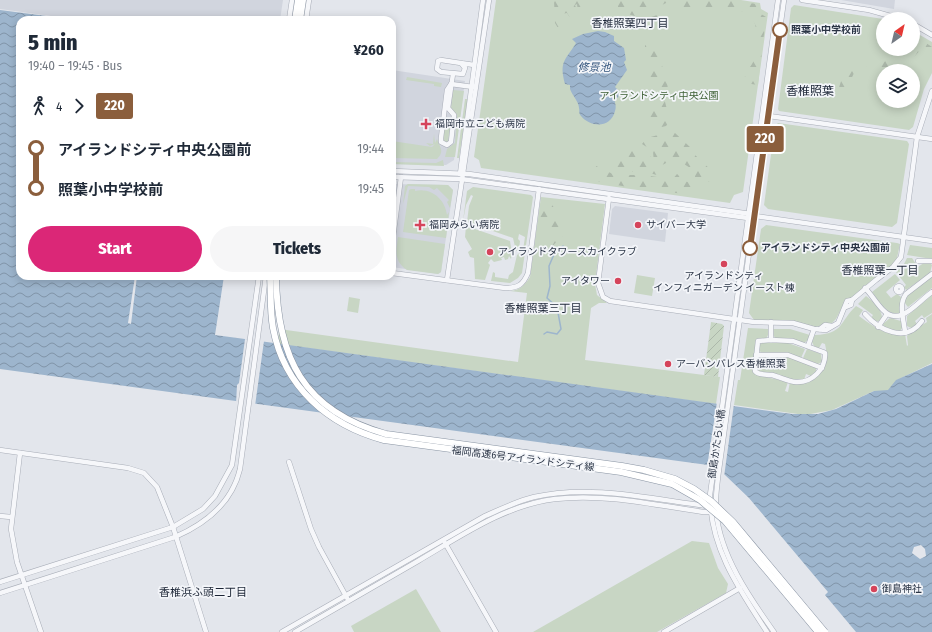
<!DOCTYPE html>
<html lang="en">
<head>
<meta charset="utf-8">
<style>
	body { margin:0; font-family:"Fira Sans Condensed","Noto Sans JP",sans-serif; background:#f6f6f7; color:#1f2937; height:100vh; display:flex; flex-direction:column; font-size:15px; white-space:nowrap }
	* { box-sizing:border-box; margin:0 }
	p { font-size:13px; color:#747a83 }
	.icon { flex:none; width:22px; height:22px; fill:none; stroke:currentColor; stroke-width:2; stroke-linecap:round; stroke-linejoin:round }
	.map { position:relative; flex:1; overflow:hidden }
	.drawer { position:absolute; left:16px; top:16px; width:380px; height:264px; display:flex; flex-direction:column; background:#fff; border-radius:12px; box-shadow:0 2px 10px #0003 }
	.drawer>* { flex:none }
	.badge { padding:0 8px; border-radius:3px; font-size:14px; line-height:26px }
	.needle { width:26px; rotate:34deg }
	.controls { position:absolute; left:876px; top:12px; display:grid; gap:8px }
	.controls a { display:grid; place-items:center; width:44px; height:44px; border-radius:50%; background:#fff; box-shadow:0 2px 10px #0003; font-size:20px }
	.map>.badge { position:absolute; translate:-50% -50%; box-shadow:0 0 0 2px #fff }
	.legs { display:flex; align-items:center; gap:6px; height:44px; padding:0 12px; font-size:13px }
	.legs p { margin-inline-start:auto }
	.headline { display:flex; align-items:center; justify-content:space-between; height:68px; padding:0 12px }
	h1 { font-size:22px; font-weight:800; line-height:30px }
	.button { display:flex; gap:8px; margin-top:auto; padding:8px 12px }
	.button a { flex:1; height:46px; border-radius:24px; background:#db2777; color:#fff; font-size:16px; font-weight:800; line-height:46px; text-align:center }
	.button a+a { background:#f6f6f7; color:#1f2937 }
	ul { padding:0 12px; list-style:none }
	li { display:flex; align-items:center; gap:14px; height:40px; font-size:15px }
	li i { display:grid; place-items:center; width:6px; height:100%; margin:0 5px; background:currentColor }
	li i::after { content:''; width:10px; height:10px; margin:-5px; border:3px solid; border-radius:50%; background:#fff }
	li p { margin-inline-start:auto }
	li:first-child i { background:linear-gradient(#0000 50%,currentColor 0) }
	li:last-child i { background:linear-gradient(currentColor 50%,#0000 0) }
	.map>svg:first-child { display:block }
	.built { fill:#d1d5de }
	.green { fill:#c8d6c4; fill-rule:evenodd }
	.forest { fill:url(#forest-firs) }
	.garden { fill:url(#garden-furrows) }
	.water { fill:url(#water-waves); fill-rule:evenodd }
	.pier { fill:#e3e6ec }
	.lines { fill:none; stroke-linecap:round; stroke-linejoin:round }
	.stream { stroke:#9db5cd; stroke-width:1.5 }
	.minor-casing { stroke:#a8adb7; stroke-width:5.5 }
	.highway-casing { stroke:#8994a3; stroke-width:7 }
	.minor { stroke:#f6f7fa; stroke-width:4.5 }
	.highway { stroke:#fff; stroke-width:6 }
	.highway-bridge-casing { stroke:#8994a3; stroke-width:7; stroke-linecap:butt }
	.highway-bridge { stroke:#fff; stroke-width:6 }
	.line-1-casing { stroke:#fff; stroke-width:9 }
	.line-1 { stroke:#8b5e3c; stroke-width:6 }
	.stop-1-dot { fill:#fff; stroke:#8b5e3c; stroke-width:2 }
	.poi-dot { fill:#d5445b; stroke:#f3f5f9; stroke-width:1.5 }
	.labels { text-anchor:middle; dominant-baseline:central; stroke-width:3.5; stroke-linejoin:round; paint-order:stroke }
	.stop-label { font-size:10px; font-weight:bold; fill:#2a3445; stroke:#f3f5f9; text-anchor:start }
	.park-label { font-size:10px; fill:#3f6136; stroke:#f3f5f9 }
	.poi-label { font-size:10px; fill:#2a3445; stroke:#f3f5f9; text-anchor:start }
	.street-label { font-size:10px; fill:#2a3445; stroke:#f3f5f9 }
	.neighbourhood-label { font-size:11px; fill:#1c2536; stroke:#f3f5f9 }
	.water-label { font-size:11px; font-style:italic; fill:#31537b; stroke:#f3f5f9 }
	.quarter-label { font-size:12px; fill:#1c2536; stroke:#f3f5f9 }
</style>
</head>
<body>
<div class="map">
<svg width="932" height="632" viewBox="0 0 932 632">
	<defs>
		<pattern id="forest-firs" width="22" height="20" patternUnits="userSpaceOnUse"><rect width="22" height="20" fill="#c8d6c4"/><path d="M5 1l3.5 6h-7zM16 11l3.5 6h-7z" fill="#acb8aa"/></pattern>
		<pattern id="garden-furrows" width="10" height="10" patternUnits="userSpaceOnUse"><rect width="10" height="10" fill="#c8d6c4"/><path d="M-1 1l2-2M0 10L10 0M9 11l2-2" fill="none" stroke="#acb8aa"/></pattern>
		<pattern id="water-waves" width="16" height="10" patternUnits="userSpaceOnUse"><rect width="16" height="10" fill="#9db5cd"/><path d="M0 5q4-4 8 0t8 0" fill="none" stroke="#8094a8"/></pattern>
	</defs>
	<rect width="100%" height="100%" fill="#e3e6ec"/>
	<!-- built -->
	<g class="built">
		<polygon points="0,0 283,0 280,20 80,20 0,9"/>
		<polygon points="841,0 895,0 894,9"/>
		<polygon points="392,70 465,81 454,160 446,165 392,164"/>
		<polygon points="392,184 448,185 453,190 441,272 438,274 392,267"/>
		<polygon points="615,206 668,213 665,242 609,234 612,209"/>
	</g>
	<!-- green -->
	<g class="green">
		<polygon points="496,0 741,0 760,3 761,9 768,13 743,192 734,195 730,203 481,168 479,160 474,157"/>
		<path d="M794 5 883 19V49H913V31L932 42V73L924 89 913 127 909 130 779 111 778 109 791 8ZM883 71H913V101H883Z"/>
		<polygon points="776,38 759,164 756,176 773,49"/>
		<polygon points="407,77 442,83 441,87 434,86 434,84 406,80"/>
		<polygon points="453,90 464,91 455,157 445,157 447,149 455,143 457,115 451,108"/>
		<polygon points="465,99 468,99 459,158 457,158"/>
		<polygon points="446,117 452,118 448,141 450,141 447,143 442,140"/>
		<polygon points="778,123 907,141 909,144 897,223 892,227 768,209 764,205 775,126"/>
		<path d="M434 134 435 143 437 139C440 148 445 151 437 159L392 158V141L432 147 435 144 430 146 426 143 433 144Z"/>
		<polygon points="443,160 444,166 392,164 392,162 436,163"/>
		<polygon points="408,184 448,185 453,190 450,208 447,202 449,200 437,188 434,190 429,187 408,186 403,204 405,186"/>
		<polygon points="473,187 531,195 533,197 522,273 518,278 510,283 491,281 493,272 495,273 495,277 508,279 509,275 513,272 517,255 523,250 525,237 519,234 518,239 520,241 519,249 516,251 513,238 467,222 469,206 473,196 471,195 466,205 463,221 467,191"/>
		<path d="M411 189H415V191C431 187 445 199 447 215L449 212 446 238 403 232 409 190Z"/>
		<path d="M541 197 605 204 595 284 597 295 607 303H599L591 308 585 360 720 377 716 404 278 344 279 329 518 362 527 293 510 291C520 290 524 286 530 277Z"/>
		<polygon points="766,225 897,243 900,244 897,258 892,265 871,281 842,307 836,319 831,324 815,327 792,321 754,320 749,313 761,229"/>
		<polygon points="466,226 510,241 512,254 511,259 509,256 508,259 505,260 504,257 501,258 502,260 494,262 491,259 488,263 490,265 485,280 475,279 474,258 470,257 468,252 472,249 465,237"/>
		<path d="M398 237 445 244 441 272 438 274 407 270C394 261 396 252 398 237Z"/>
		<polygon points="910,245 932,248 932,259 907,255"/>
		<polygon points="907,258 912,258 918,267 925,262 930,263 932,265 930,273 906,290 904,287 906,285 896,272 903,266"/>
		<path d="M895 274 900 280 886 292 891 298 897 294 901 297 900 312 898 314C885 313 879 301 872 292Z"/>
		<polygon points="637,275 655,278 652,296 634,293"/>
		<polygon points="932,276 932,288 908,307 904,302 906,297"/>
		<polygon points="932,295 932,313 924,318 922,315 915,321 917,324 911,328 907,326 907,316"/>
		<path d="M866 296C873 301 881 308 882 317L879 321 875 322 871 318 873 315 858 304Z"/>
		<polygon points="349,297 360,299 358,313 347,311"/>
		<path d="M856 306 863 310 859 316C873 326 885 336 905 334L907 346 908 345 907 336 909 333 927 322 926 318 932 314V363L897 380 889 391H874L832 410 805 415 734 405 738 380H740L748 328 768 329V335L766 339H756L754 373C758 376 781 380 788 382L785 391 788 392 790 382C815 390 831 366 825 344L822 343 819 348 814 346 812 342 815 335C844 334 839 322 856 306Z"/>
		<polygon points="890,318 901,321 902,328 900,331 884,328 883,324"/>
		<polygon points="773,329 790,329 810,335 808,340 804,343 776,339 773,335"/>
		<polygon points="762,343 788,343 805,349 801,358 788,353 761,353 759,349 759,345"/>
		<polygon points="807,349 821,354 822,362 818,364 803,358"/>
		<path d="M761 356 788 357 816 367V372L811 376 806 374 804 380C789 381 775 373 759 372L758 360Z"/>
		<polygon points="692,541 709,543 718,568 728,584 726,593 657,632 533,632"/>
		<polygon points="416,589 441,632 354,632 351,626"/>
	</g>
	<!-- forest -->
	<g class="forest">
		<polygon points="554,0 584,0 582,11 578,12 577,4 575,5 577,11 572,21 567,13 561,14 558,20 563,25 558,28 555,23"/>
		<polygon points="618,0 672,0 638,17 618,11"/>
		<path d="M682 0H732L756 4 757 9C735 17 717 0 691 13L684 9 681 4Z"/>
		<path d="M668 11 666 32 660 37C656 30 650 27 646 19Z"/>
		<path d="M754 14H761L766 17 758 85 745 83 736 85 734 83 736 79 740 81 748 74 747 71C761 55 761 36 752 17Z"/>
		<polygon points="622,19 636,25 648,37 643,40 637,32 618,20"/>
		<path d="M926 43 932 47V51L924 46 913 58 910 55 907 59 905 58 900 65 891 67V71L886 69 883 73 877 69 866 66 867 64 879 65C885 59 895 59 903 56 912 53 916 45 926 43Z"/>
		<polygon points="652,44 652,49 658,53 663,53 662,66 667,75 668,94 653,96 647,91 649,62 645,47 645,45"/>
		<polygon points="839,67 844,67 855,71 843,96 837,94 842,78"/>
		<polygon points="664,98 670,121 666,126 649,130 647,122 654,101 655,99"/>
		<path d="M669 132 675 133 691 148C681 162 682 156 670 161 665 163 664 165 658 166L654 164 653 151 642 144 647 138Z"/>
		<polygon points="639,147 644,150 638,161 631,166 630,172 622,173 610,168 609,160 626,154"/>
		<polygon points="645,150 650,152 653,165 671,177 671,179 646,172 632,172 632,167 639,161"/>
		<path d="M694 154 714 173 716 177C699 189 689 192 671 181L677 174 687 182 695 179V171L684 164V161Z"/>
		<polygon points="596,166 615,175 642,175 657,177 683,190 685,194 633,188 595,181 594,174"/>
		<polygon points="541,201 550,202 564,222 562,239 557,241 547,253 550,229 548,228 547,225 544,223 539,224 537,239 540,240 539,244 535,243"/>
	</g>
	<!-- garden -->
	<polygon class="garden" points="711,322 722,324 724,326 718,377 704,375"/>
	<!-- water -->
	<g class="water">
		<path d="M0 10 77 20H20V276H224L215 335 792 414H818L836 409 874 391 888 390 896 380 932 364V632H856L825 595 828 592 749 498 725 475 708 465 0 369ZM921 545 925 549 926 556 920 559 912 553 914 547Z"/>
		<path d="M598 31 605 32 614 36V41L624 48 626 60 624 62 627 70 615 87 619 91 618 98 614 96C614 102 617 105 615 111 611 128 591 128 581 116 578 112 580 112 579 108 579 102 572 95 570 89V85L565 84C559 61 565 61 576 43L572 39 583 34Z"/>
	</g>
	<!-- pier -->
	<g class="pier">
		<polygon points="135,276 137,276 131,324 128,323"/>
		<polygon points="245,339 264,341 255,406 236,404 237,385 239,383"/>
		<polygon points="717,402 734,404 724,477 707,467"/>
	</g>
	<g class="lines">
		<!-- stream -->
		<polyline class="stream" points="544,334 547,332 557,334 561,329 557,307 547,298 550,286 549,266 555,252 563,246"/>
		<defs>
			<g id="minor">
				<polyline points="802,0 869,10 901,19"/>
				<polyline points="289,20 292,0"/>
				<polyline points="306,20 309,0"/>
				<polyline points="913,24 932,35"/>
				<polyline points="461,63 465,68 463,74 441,72 437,69 438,61 441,60 474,65"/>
				<polyline points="451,84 447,90 441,138 441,142 447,145 451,142 454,115 448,108 453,74"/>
				<polyline points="451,84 473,87"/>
				<polyline points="769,116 932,139"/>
				<polyline points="392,171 469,174 751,214"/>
				<polyline points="460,174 483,0"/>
				<polyline points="392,177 461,179 748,218 755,216 932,241"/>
				<polyline points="609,198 598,283 603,297 610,301 754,322 793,323 814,329 826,330 838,323 847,301 852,300"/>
				<polyline points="392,245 401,177"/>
				<polyline points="918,261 932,261"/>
				<path d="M392 273 505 288C518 288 523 285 528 273L539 189"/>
				<polyline points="447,280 489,0"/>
				<circle cx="899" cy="289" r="3"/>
				<path d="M865 288C872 295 876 303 883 310 900 328 918 301 932 292"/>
				<polyline points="846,307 851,305 852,300 876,280 893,267 901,257 917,137 932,91"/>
				<path d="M865 314C879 330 906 344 922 321"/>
				<polyline points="878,327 887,314"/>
				<polyline points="820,329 825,325 832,326"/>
				<path d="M905 332C904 320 898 305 906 294L932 274"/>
				<path d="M771 340 793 341 823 352 825 353C826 369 812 383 796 382 789 382 780 377 772 375 767 374 759 376 755 371V368L758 341Z"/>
				<polyline points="771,340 771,322"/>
				<polyline points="808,346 814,329"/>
				<polyline points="756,355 788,355 822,368"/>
				<polyline points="0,450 128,468 144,473 157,487 173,527 206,632"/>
				<polyline points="20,453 11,529 17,562 41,632"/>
				<polyline points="289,462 311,529 319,547 347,598"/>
				<polyline points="0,516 11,517"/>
				<polyline points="445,543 496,632"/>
				<polyline points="0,582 173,527 203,509 215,496 232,465 259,276"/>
				<path d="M0 593 175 537C205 524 232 503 240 469L266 276"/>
				<path d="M282 632 485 516C501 509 517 501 534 497 590 484 651 499 707 506"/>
				<path d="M295 632C336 608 377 585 418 561 461 536 505 505 555 499 604 493 655 505 703 512H712"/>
				<polyline points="664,632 740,588"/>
				<path d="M767 632C739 589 710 548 710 495L778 0"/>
				<path d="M774 632C749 597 720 555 716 511 715 499 717 488 718 477L784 0"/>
			</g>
			<g id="highway">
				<polyline points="295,20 298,0"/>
				<polyline points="300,20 303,0"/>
			</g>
		</defs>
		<!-- minor casing -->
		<use href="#minor" class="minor-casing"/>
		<!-- highway casing -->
		<use href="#highway" class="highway-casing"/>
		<!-- minor -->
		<use href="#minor" class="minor"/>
		<!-- highway -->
		<use href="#highway" class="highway"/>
		<defs>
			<g id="highway-bridge">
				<path d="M270 276C271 293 270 311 273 328 284 387 328 425 384 440L621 472 672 484 700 500 725 521 818 632"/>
				<path d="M276 276C277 357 303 411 386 434L622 466 644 470 675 479 694 489 711 501 733 522 825 632"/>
			</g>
		</defs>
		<!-- highway-bridge casing -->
		<use href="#highway-bridge" class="highway-bridge-casing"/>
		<!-- highway-bridge -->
		<use href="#highway-bridge" class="highway-bridge"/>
	</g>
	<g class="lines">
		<defs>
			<polyline id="line-1" points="750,248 780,30"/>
		</defs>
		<!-- line-1 casing -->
		<use href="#line-1" class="line-1-casing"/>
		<!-- line-1 -->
		<use href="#line-1" class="line-1"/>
	</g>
	<!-- markers -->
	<g class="stop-1-dot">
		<circle cx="780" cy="30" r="7"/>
		<circle cx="750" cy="248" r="7"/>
	</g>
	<g class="poi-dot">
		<path d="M424 118h4v4h4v4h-4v4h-4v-4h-4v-4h4z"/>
		<path d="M418 219h4v4h4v4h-4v4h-4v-4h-4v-4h4z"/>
		<circle cx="638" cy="225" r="4"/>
		<circle cx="490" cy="252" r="4"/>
		<circle cx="724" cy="264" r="4"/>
		<circle cx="618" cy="281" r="4"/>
		<circle cx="668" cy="364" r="4"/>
		<circle cx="874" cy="589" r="4"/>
	</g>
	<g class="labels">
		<!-- stop labels -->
		<g class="stop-label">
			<text x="791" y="30">照葉小中学校前</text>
			<text x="761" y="248">アイランドシティ中央公園前</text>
		</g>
		<!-- park labels -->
		<g class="park-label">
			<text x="659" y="96">アイランドシティ中央公園</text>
		</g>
		<!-- poi labels -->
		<g class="poi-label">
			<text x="435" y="124">福岡市立こども病院</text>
			<text x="429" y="225">福岡みらい病院</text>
			<text x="646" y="225">サイバー大学</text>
			<text x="498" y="252">アイランドタワースカイクラブ</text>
			<text x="724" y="276" text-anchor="middle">アイランドシティ<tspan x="724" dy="12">インフィニガーデン イースト棟</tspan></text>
			<text x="610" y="281" text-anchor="end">アイタワー</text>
			<text x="676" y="364">アーバンパレス香椎照葉</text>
			<text x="882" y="589">御島神社</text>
		</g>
		<!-- street labels -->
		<g class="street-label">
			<text transform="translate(717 444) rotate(-82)">御島かたらい橋</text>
			<text transform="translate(523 459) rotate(7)">福岡高速6号アイランドシティ線</text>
		</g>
		<!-- neighbourhood labels -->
		<g class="neighbourhood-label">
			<text x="630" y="23">香椎照葉四丁目</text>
			<text x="880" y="270">香椎照葉一丁目</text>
			<text x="543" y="308">香椎照葉三丁目</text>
			<text x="203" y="592">香椎浜ふ頭二丁目</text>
		</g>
		<!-- water labels -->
		<g class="water-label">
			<text x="594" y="67">修景池</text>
		</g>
		<!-- quarter labels -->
		<g class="quarter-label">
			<text x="810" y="91">香椎照葉</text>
		</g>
	</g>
</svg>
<div class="controls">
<a><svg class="needle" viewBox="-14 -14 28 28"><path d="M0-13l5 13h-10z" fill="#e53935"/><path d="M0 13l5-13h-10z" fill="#747a83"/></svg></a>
<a><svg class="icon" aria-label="layers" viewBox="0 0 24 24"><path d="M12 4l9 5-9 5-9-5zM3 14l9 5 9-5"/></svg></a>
</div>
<b class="badge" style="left:765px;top:139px;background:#8b5e3c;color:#fff">220</b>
<section class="drawer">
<div class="headline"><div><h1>5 min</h1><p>19:40 – 19:45 · Bus</p></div><b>¥260</b></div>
<div class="legs"><svg class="icon" aria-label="walk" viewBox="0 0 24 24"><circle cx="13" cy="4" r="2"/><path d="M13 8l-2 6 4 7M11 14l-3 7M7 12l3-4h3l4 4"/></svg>4<svg class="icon" aria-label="forward" viewBox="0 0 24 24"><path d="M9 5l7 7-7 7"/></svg><b class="badge" style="background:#8b5e3c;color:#fff">220</b></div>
<ul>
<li><i style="color:#8b5e3c"></i><b>アイランドシティ中央公園前</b><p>19:44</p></li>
<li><i style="color:#8b5e3c"></i><b>照葉小中学校前</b><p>19:45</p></li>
</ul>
<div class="button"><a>Start</a><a>Tickets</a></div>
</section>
</div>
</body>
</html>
